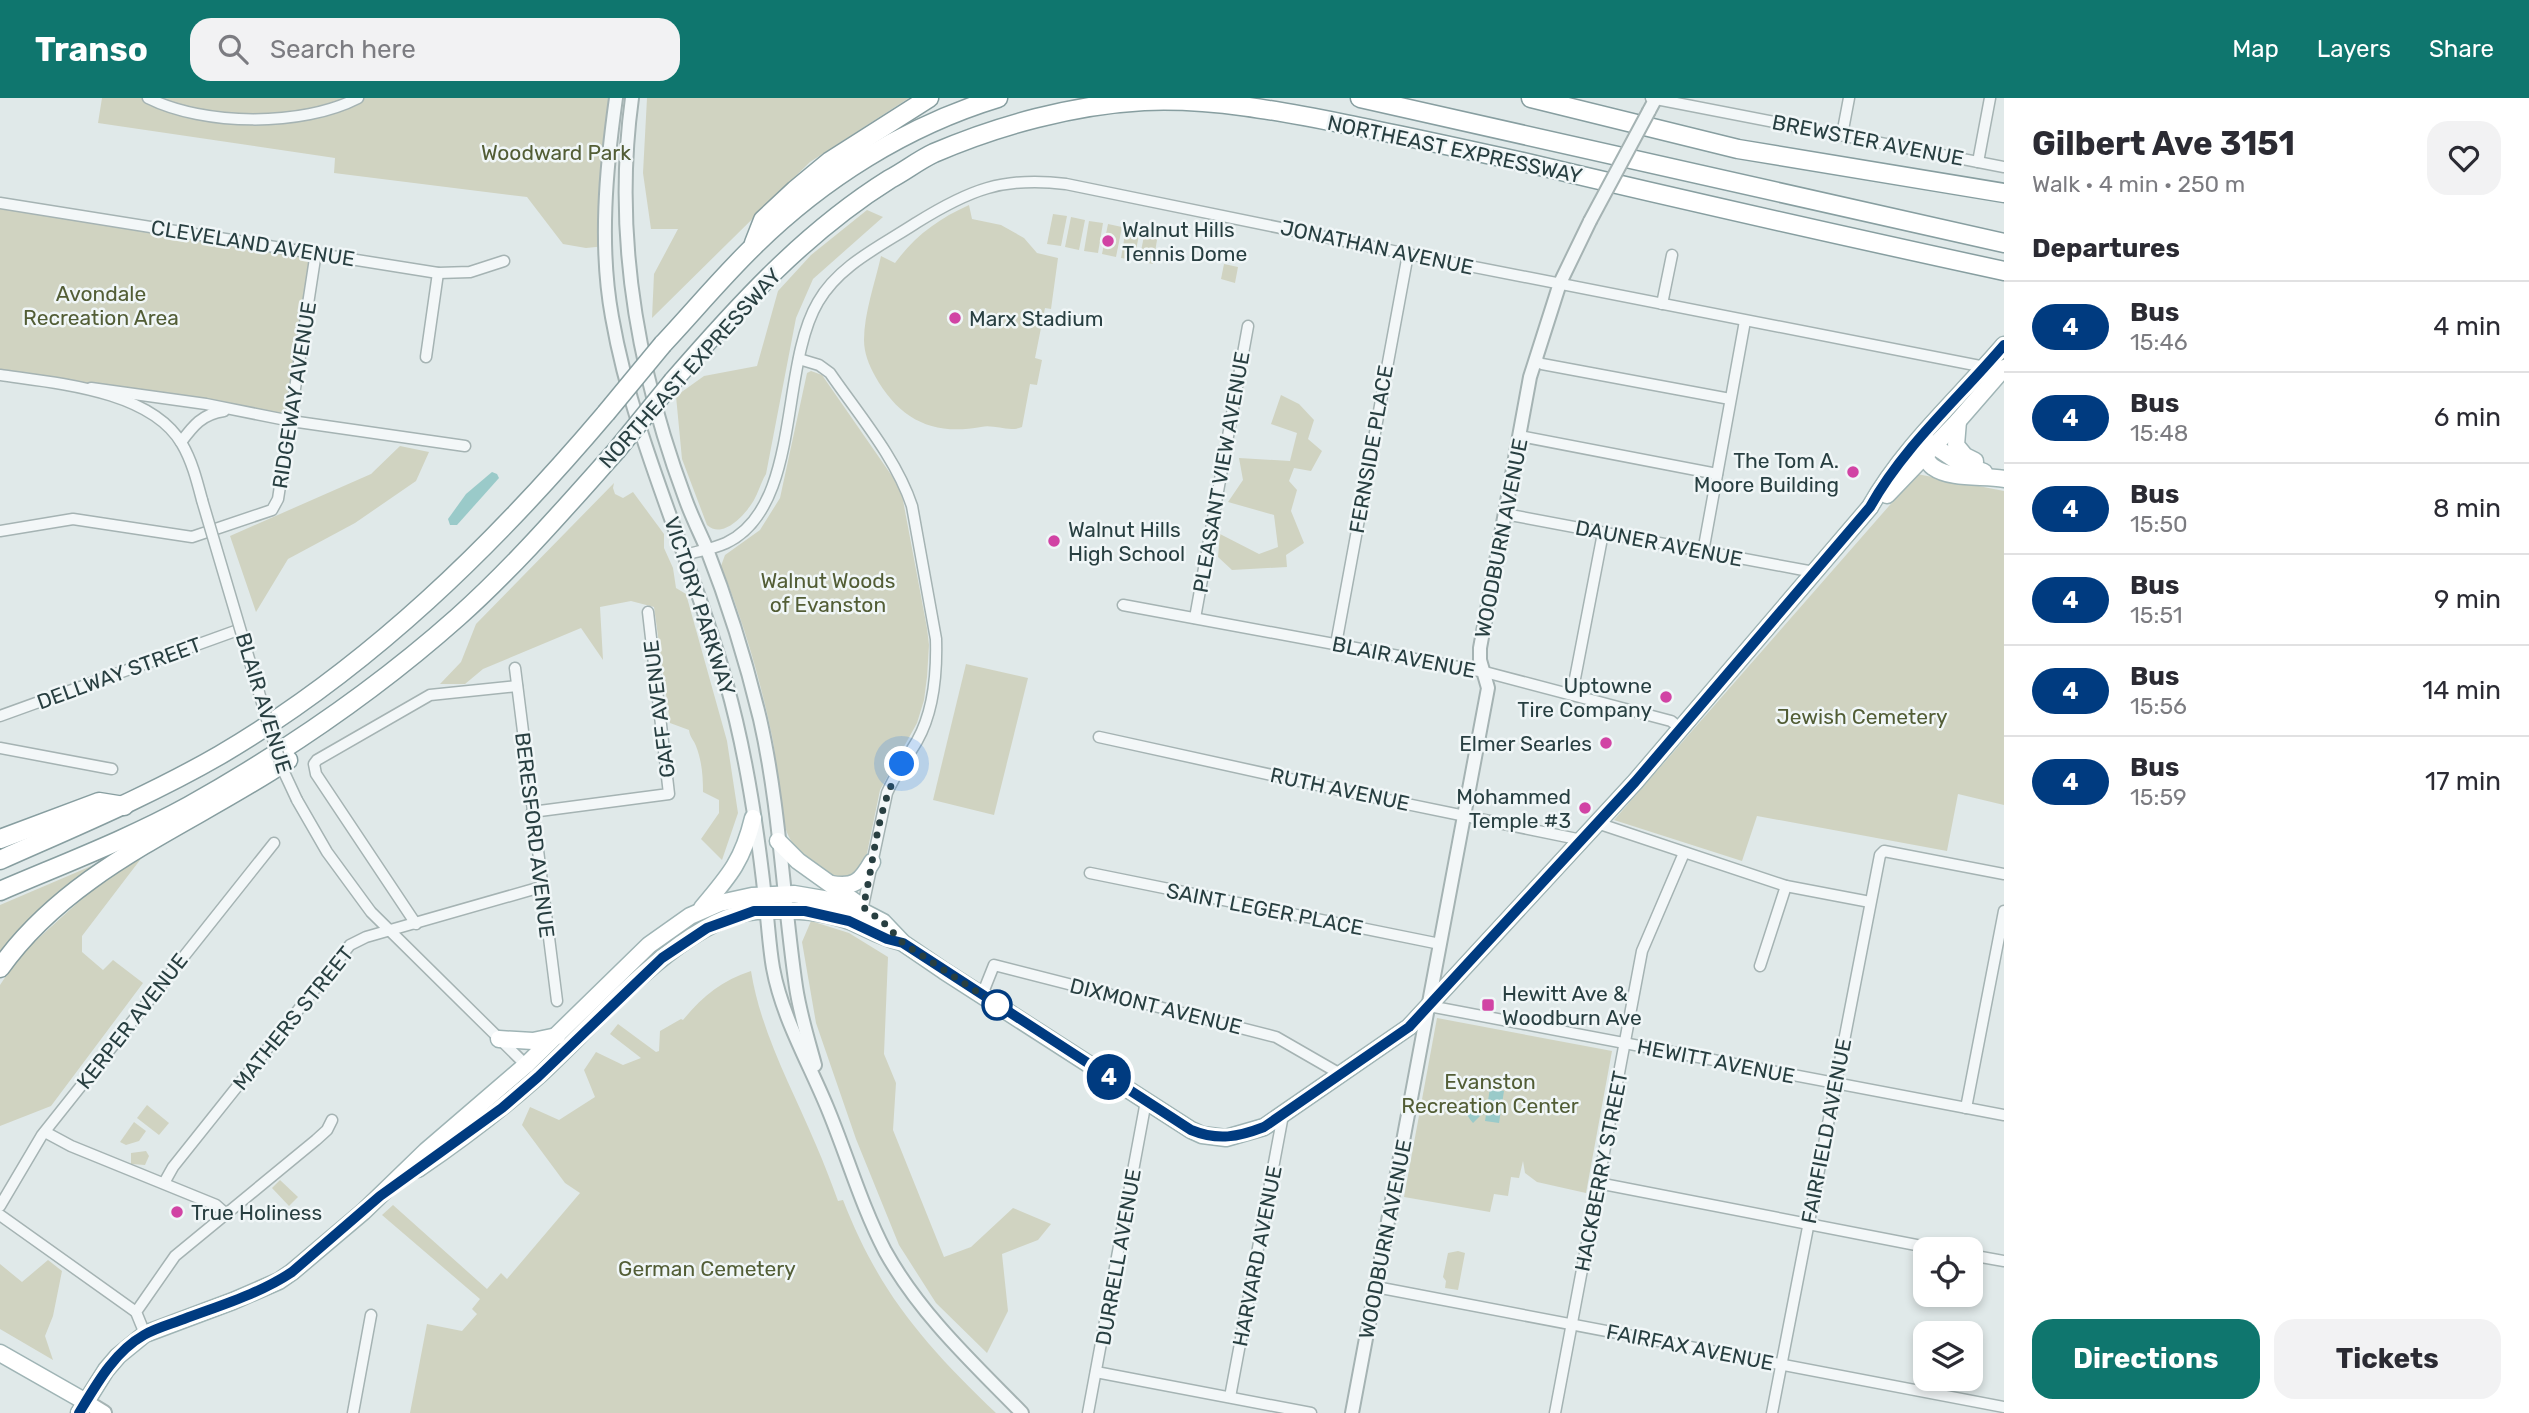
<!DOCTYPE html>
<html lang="en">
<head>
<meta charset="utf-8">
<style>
	body { margin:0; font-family:Rubik,sans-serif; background:#f2f2f3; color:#2b2b33; height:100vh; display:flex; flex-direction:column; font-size:26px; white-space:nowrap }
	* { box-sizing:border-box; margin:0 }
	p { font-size:23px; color:#7c7c81 }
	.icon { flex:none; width:38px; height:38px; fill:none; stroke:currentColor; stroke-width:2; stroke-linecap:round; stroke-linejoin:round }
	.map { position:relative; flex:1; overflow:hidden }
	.panel { display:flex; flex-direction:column; background:#fff; width:525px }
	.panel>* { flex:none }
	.badge { padding:0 14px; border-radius:23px; font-size:24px; line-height:46px }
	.tools { position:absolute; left:1913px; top:1139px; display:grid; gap:14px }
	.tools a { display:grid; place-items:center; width:70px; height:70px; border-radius:14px; background:#fff; box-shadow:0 4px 10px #0003; font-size:35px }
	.you { position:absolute; width:35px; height:35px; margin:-18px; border:5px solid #fff; border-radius:50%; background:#1a73e8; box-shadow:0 0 0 10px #1a73e833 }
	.map>.badge { position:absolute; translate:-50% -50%; box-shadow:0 0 0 4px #fff }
	h2 { padding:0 28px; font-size:26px; line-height:63px }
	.round { display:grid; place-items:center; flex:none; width:74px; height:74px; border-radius:21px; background:#f2f2f3 }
	.overview { display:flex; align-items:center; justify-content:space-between; height:119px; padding:0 28px }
	h1 { font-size:33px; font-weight:700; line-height:52px }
	.cta { display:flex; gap:14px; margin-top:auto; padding:14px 28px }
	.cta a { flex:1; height:80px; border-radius:21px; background:#0f766e; color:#fff; font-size:28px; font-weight:700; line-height:80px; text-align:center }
	.cta a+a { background:#f2f2f3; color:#2b2b33 }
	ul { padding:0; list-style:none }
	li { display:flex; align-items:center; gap:21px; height:91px; padding:0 28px; border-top:2px solid #e1e1e2 }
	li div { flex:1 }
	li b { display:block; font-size:26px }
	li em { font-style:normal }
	li .badge { min-width:77px; font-weight:700; text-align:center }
	header { display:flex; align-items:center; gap:42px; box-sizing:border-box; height:98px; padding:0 35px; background:#0f766e; color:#fff }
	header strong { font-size:33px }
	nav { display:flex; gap:38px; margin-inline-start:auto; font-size:24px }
	.search { width:490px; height:63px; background:#f2f2f3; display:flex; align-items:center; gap:18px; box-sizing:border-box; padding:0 24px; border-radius:21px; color:#7c7c81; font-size:26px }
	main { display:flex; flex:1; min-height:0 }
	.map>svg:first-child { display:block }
	.green { fill:#d0d3c1 }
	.water { fill:#9acac9 }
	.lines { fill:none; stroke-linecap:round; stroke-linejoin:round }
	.minor-casing { stroke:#a5b3b3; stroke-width:13 }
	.tertiary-casing { stroke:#a5b3b3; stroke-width:16 }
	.secondary-casing { stroke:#a5b3b3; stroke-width:18 }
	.primary-casing { stroke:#9fb4b5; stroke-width:19 }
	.motorway-casing { stroke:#879ea0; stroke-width:21 }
	.minor { stroke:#f3f7f8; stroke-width:10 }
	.tertiary { stroke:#f3f7f8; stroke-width:12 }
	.secondary { stroke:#fff; stroke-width:14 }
	.primary { stroke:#fff; stroke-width:16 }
	.motorway { stroke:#fff; stroke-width:18 }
	.minor-bridge-casing { stroke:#a5b3b3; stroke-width:13; stroke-linecap:butt }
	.tertiary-bridge-casing { stroke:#a5b3b3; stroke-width:16; stroke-linecap:butt }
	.motorway-bridge-casing { stroke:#879ea0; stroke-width:21; stroke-linecap:butt }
	.minor-bridge { stroke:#f3f7f8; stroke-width:10 }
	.tertiary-bridge { stroke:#f3f7f8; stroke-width:12 }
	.motorway-bridge { stroke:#fff; stroke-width:18 }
	.line-casing { stroke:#fff; stroke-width:16 }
	.line { stroke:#003b80; stroke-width:10 }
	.walk { stroke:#283f41; stroke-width:7; stroke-dasharray:0 12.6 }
	.poi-dot { fill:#d143a4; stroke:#f0f6f7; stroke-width:2.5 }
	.stop-dot { fill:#fff; stroke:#003b80; stroke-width:3.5 }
	.labels { text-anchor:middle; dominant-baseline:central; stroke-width:5; stroke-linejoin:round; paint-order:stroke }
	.street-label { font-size:21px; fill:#283f41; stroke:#f0f6f7 }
	.park-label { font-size:21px; fill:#525d35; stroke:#f0f6f7 }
	.poi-label { font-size:21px; fill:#283f41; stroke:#f0f6f7; text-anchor:start }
</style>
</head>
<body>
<header>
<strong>Transo</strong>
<div class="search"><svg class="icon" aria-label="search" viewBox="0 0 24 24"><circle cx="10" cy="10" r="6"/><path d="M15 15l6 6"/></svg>Search here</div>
<nav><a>Map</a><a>Layers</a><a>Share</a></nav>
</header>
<main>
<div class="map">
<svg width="2004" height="1315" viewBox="0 0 2004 1315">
	<rect width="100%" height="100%" fill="#e0e9e9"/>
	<!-- green -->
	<g class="green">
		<polygon points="102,0 616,0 606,148 586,150 563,146 527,99 334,75 335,60 98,25"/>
		<polygon points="647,0 909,0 810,64 652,220 654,176 678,131 651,131 643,75"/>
		<polygon points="0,105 316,154 291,323 0,277"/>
		<path d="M969 107 972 121 1001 127 1024 140 1037 155 1058 160 1051 211 1045 210 1035 260 1042 262 1037 287 1030 286 1022 329C1009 335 995 326 981 329 932 338 899 321 875 278 869 267 864 255 864 242 864 215 875 185 881 158L895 165C915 138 938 121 969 107Z"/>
		<path d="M867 112 883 119 813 181 796 220 766 376C761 384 759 393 754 402 746 416 723 442 707 427L682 361 676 298 704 278 757 268 778 193 811 157Z"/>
		<polygon points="1053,116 1067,118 1061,148 1047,146"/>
		<polygon points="1071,119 1085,122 1079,152 1065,149"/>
		<polygon points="1089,123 1103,125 1098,155 1084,153"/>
		<polygon points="1108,126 1122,129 1116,159 1102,156"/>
		<polygon points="1126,130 1140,132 1134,162 1121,160"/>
		<polygon points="1145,133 1158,136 1153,166 1139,163"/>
		<polygon points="1224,166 1238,169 1235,185 1221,181"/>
		<path d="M811 273 822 277 892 378 902 397 927 530 929 547 927 579 924 602 917 625 880 692 865 765 861 764C858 773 852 780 842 780 825 780 796 753 789 739 777 713 778 667 772 638 760 580 743 523 721 468L725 457 760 432 780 400 807 275Z"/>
		<polygon points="1281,297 1299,306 1314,322 1308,341 1322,353 1311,373 1294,370 1289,383 1297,392 1291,413 1304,445 1286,457 1287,469 1232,472 1218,459 1220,436 1259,456 1278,449 1274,417 1228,404 1243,382 1239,360 1290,363 1297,335 1271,326"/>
		<polygon points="400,348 429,354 416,383 355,425 288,461 256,514 230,438 371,376"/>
		<polygon points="1917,376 2004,393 2004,707 1958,696 1947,753 1757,718 1742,763 1614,722"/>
		<path d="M614 385 613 390 615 396 623 400 633 394 664 436V450L673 470 676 490 686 496 727 643 738 715 722 762 701 741 719 715V702L703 694C703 679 702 663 696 648 694 642 690 640 689 632L670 625 654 509 631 503 600 509 603 562 581 530 483 571 465 586H440L461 564 476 526Z"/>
		<polygon points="966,566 1028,580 994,717 933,702"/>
		<polygon points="143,758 82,838 82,854 103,872 113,862 143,885 51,1008 0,1028 0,887 20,857 117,769"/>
		<polygon points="103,763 104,766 0,859 0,807"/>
		<polygon points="811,823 849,835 888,859 884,956 896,985 893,1032 944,1159 971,1149 1013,1110 1051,1126 1038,1142 1002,1156 1008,1213 987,1255 936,1205 899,1147 856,1041 816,925 802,844"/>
		<path d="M751 873C761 935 792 990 816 1047 824 1065 831 1084 838 1103L843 1102C879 1195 925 1247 996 1315H410L427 1226 462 1233 477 1216 472 1211 480 1201 382 1117 393 1107 487 1191 501 1175 507 1181 580 1095 565 1085 522 1027 530 1009 559 1022 595 999 584 972 596 954 623 967 641 960 610 936 618 926 656 954 659 953 660 933 681 921 683 922C702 899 722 882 751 873Z"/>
		<polygon points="1437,920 1612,953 1586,1095 1537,1084 1525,1075 1523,1063 1519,1080 1511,1079 1508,1098 1494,1096 1490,1114 1404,1099"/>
		<polygon points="147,1007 169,1025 159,1037 137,1020"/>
		<polygon points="134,1024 146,1033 139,1043 126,1047 120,1044"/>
		<polygon points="146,1053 149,1058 145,1067 131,1066 131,1055"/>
		<polygon points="280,1082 298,1099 289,1108 272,1090"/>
		<polygon points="1458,1153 1465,1155 1458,1192 1445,1190 1446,1183 1443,1179 1448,1155"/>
		<polygon points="48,1162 62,1173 53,1218 45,1238 53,1262 0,1231 0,1166 22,1184"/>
	</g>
	<!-- water -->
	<g class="water">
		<polygon points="492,374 497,376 499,380 457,427 450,427 448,421 466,396"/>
		<path d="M1490 990 1504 993 1499 1025 1485 1023 1486 1017 1482 1016 1473 1025C1464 1016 1465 1007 1472 997L1478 1001 1488 1003Z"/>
	</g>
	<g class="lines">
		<defs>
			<g id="minor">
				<path d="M148 0C204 28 302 29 358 0"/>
				<polyline points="1651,0 2004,69"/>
				<polyline points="1842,37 1849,0"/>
				<polyline points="1978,64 1990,0"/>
				<polyline points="0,105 438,175 470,174 504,163"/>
				<polyline points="1662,206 1672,157"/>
				<polyline points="426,259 438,175"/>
				<path d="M799 261 819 267 830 275C859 317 896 360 912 408L936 541C937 575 934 613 917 643 907 660 895 676 887 695L862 813"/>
				<polyline points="1535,262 1542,266 1730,301"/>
				<path d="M0 277C55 285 151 292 182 346 192 363 197 383 202 402"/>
				<polyline points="91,290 206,306 291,323 465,348"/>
				<polyline points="1520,338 1717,376"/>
				<path d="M181 344C193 328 202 316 224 313"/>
				<polyline points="1505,416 1814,474"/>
				<polyline points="0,433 73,421 192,439 272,412 278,401 316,154"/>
				<polyline points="1703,454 1745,223"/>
				<path d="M685 457C698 453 713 451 726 445 802 409 779 270 818 204 839 167 881 148 916 125 969 92 1003 78 1066 86L1408 156 1985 269"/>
				<polyline points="1123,507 1485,574 1671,623 1680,630"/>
				<polyline points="1195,520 1248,228"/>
				<polyline points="1336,546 1408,156"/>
				<polyline points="515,570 557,903"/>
				<polyline points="1572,596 1603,435"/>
				<polyline points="0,618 238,532"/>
				<polyline points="1099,639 1363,697 1582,742"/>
				<polyline points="0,650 112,671"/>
				<polyline points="297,702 327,754 371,814 528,969"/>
				<polyline points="532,714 669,696 648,514"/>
				<polyline points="1597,725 1786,788 1870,804"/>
				<polyline points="1090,775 1440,846"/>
				<polyline points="416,826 316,676 314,666 317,662 430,597 517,588"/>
				<polyline points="1760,868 1786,788"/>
				<polyline points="982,897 994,867 1276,939 1342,977"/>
				<polyline points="1429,908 2004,1017"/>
				<polyline points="1966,1010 2004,813"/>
				<polyline points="45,1034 71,1048 216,1107 225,1115"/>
				<polyline points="164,1085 173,1069 350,847 366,839 541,789"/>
				<polyline points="1598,1085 1942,1152"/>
				<polyline points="0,1108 42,1037 274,745"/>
				<polyline points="0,1117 136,1214"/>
				<polyline points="1970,1157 2004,1163"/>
				<polyline points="1376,1189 2004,1309"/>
				<polyline points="145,1236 136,1214 175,1158 316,1042 327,1032 332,1022"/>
				<polyline points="1096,1274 1311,1315"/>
				<polyline points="1230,1299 1283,1017"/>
				<polyline points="353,1315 371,1217"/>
				<polyline points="1088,1315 1146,1003"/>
				<polyline points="1555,1315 1642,853 1684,755"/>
				<polyline points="1772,1315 1880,757 1884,753 2004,776"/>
			</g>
			<g id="tertiary">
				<path d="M616 0C606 71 599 148 612 219 634 345 692 461 726 584 746 654 757 727 765 800 768 823 769 847 773 870 782 919 808 963 827 1009 847 1057 861 1107 885 1153 920 1216 972 1264 1022 1315"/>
				<path d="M632 0C613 138 637 271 685 400 691 417 699 433 706 449 728 505 746 563 760 621 780 709 783 801 796 889 800 916 808 941 815 967"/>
				<polyline points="1649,13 1656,0"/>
				<polyline points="1352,1315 1488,590 1480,562 1480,550 1530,279 1560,185 1590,123"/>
			</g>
			<polyline id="secondary" points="86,1304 104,1315"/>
			<g id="primary">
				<polyline points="1958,323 1956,347 1965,358 1975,363"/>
				<polyline points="1927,343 1958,364 1984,374"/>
				<path d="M1920 351C1924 356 1927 365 1933 369 1951 382 1984 377 2004 381"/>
				<polyline points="1887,397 1958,323 2004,270"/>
				<polyline points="778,743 798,763 858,806"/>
				<path d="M831 786C855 790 861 783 872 764"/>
				<path d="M702 810C730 777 743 762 753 720"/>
				<polyline points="499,941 533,943 557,938"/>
				<path d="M418 1071C459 1043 499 1013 536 980 591 931 682 818 757 813 789 811 822 812 852 824 868 831 883 840 901 844"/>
				<polyline points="0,1255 86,1304"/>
				<path d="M79 1315 106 1272 118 1258 145 1236 233 1203 279 1183 292 1174 363 1114 426 1053 526 967 649 847 690 818 720 805 752 798 794 796 835 803 856 810 883 824 903 845 944 873 1191 1032 1202 1037 1226 1040 1264 1029 1409 929 1635 684 1870 409C1904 348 1959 300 2004 247"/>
			</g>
			<g id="motorway">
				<polyline points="1360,0 2004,145"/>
				<polyline points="1531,0 1738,51 2004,95"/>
				<polyline points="754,145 763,122 795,92 830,63 929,0"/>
				<path d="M663 246C693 214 722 179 754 148 822 81 906 28 998 0"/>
				<path d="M673 283C738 208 805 134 890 81 905 73 919 62 934 55 999 27 1073 7 1144 3 1212 0 1279 13 1345 26 1405 38 1464 51 1523 64 1683 102 1843 138 2004 173"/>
				<polyline points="0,741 99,704 124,708"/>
				<path d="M0 762C74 729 149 698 220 657 370 569 494 447 606 315"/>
				<path d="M0 793C63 766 129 741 189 708 285 654 376 592 458 519 515 468 565 410 616 353"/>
				<path d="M0 870C71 770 189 728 288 662"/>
			</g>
		</defs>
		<!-- minor casing -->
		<use href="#minor" class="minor-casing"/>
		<!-- tertiary casing -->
		<use href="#tertiary" class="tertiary-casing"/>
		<!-- secondary casing -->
		<use href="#secondary" class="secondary-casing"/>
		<!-- primary casing -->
		<use href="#primary" class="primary-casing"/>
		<!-- motorway casing -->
		<use href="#motorway" class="motorway-casing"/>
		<!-- minor -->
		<use href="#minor" class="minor"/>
		<!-- tertiary -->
		<use href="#tertiary" class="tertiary"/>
		<!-- secondary -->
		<use href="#secondary" class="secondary"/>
		<!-- primary -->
		<use href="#primary" class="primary"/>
		<!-- motorway -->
		<use href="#motorway" class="motorway"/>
		<defs>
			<polyline id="minor-bridge" points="202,402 271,635 283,672 297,702"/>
			<polyline id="tertiary-bridge" points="1590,123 1649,13"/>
			<g id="motorway-bridge">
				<polyline points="606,315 663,246"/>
				<polyline points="616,353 673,283"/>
			</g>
		</defs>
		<!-- minor-bridge casing -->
		<use href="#minor-bridge" class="minor-bridge-casing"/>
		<!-- tertiary-bridge casing -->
		<use href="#tertiary-bridge" class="tertiary-bridge-casing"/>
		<!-- motorway-bridge casing -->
		<use href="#motorway-bridge" class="motorway-bridge-casing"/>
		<!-- minor-bridge -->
		<use href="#minor-bridge" class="minor-bridge"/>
		<!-- tertiary-bridge -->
		<use href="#tertiary-bridge" class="tertiary-bridge"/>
		<!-- motorway-bridge -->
		<use href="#motorway-bridge" class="motorway-bridge"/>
	</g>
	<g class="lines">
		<defs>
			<path id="line" d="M79 1315C96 1287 114 1254 144 1237 156 1230 171 1226 184 1221 221 1207 259 1196 292 1174L380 1098 502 1010 538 979 662 860 707 830 754 813H805L849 823 887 841 903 845 1191 1032C1218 1043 1238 1039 1264 1029L1409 929 1635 684 1870 409C1904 348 1959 300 2004 247"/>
		</defs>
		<!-- line casing -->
		<use href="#line" class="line-casing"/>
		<!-- line -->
		<use href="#line" class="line"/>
		<!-- walk -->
		<path class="walk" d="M902 666C876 709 875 761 863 809L883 824 903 845 997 907"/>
	</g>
	<!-- markers -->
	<g class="poi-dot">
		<circle cx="1108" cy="143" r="7"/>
		<circle cx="955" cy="220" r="7"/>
		<circle cx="1853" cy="374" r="7"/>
		<circle cx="1054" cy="443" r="7"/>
		<circle cx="1666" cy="599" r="7"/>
		<circle cx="1606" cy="645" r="7"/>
		<circle cx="1585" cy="710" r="7"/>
		<rect x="1481" y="900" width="14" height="14" rx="3.5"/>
		<circle cx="177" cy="1114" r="7"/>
	</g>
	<circle class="stop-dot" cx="997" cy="907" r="14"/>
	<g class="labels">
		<!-- street labels -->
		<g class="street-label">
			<text transform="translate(1868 42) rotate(11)">BREWSTER AVENUE</text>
			<text transform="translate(1455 51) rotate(12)">NORTHEAST EXPRESSWAY</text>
			<text transform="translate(253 145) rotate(9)">CLEVELAND AVENUE</text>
			<text transform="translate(1377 149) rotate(12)">JONATHAN AVENUE</text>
			<text transform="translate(690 270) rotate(-48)">NORTHEAST EXPRESSWAY</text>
			<text transform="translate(294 297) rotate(-81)">RIDGEWAY AVENUE</text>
			<text transform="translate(1371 351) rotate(-80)">FERNSIDE PLACE</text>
			<text transform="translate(1221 374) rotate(-80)">PLEASANT VIEW AVENUE</text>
			<text transform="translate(1501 440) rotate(-79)">WOODBURN AVENUE</text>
			<text transform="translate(1659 445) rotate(11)">DAUNER AVENUE</text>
			<text transform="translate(700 508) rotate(72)">VICTORY PARKWAY</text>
			<text transform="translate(1404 559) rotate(11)">BLAIR AVENUE</text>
			<text transform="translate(119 575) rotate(-20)">DELLWAY STREET</text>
			<text transform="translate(264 605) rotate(73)">BLAIR AVENUE</text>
			<text transform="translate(659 611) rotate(-97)">GAFF AVENUE</text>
			<text transform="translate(1340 691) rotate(12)">RUTH AVENUE</text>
			<text transform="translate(535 737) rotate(83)">BERESFORD AVENUE</text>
			<text transform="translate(1265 811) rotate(11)">SAINT LEGER PLACE</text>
			<text transform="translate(1156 908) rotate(14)">DIXMONT AVENUE</text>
			<text transform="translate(293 920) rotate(-51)">MATHERS STREET</text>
			<text transform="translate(132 923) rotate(-52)">KERPER AVENUE</text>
			<text transform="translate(1716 963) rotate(11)">HEWITT AVENUE</text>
			<text transform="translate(1826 1033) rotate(-79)">FAIRFIELD AVENUE</text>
			<text transform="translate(1601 1073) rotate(-79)">HACKBERRY STREET</text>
			<text transform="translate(1385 1141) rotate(-79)">WOODBURN AVENUE</text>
			<text transform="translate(1257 1158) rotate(-79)">HARVARD AVENUE</text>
			<text transform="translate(1118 1159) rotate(-80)">DURRELL AVENUE</text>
			<text transform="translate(1690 1249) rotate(11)">FAIRFAX AVENUE</text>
		</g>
		<!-- park labels -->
		<g class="park-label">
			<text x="556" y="54">Woodward Park</text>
			<text x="101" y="195">Avondale<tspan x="101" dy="24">Recreation Area</tspan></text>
			<text x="828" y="482">Walnut Woods<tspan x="828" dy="24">of Evanston</tspan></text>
			<text x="1862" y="618">Jewish Cemetery</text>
			<text x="1490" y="983">Evanston<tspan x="1490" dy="24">Recreation Center</tspan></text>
			<text x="707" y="1170">German Cemetery</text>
		</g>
		<!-- poi labels -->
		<g class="poi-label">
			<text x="1122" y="131">Walnut Hills<tspan x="1122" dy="24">Tennis Dome</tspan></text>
			<text x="969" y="220">Marx Stadium</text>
			<text x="1839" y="362" text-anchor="end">The Tom A.<tspan x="1839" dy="24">Moore Building</tspan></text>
			<text x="1068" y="431">Walnut Hills<tspan x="1068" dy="24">High School</tspan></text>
			<text x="1652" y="587" text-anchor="end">Uptowne<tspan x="1652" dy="24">Tire Company</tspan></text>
			<text x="1592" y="645" text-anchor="end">Elmer Searles</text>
			<text x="1571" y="698" text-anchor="end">Mohammed<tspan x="1571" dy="24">Temple #3</tspan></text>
			<text x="1502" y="895">Hewitt Ave &amp;<tspan x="1502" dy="24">Woodburn Ave</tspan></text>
			<text x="191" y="1114">True Holiness</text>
		</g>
	</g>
</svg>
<div class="tools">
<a><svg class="icon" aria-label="locate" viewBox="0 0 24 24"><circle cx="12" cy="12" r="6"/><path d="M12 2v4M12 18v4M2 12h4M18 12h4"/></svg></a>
<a><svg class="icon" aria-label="layers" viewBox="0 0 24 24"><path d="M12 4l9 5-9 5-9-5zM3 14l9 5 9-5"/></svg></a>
</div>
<div class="you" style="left:902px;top:666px"></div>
<b class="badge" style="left:1109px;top:979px;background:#003b80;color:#fff">4</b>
</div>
<section class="panel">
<div class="overview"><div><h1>Gilbert Ave 3151</h1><p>Walk · 4 min · 250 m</p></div><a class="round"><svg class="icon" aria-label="heart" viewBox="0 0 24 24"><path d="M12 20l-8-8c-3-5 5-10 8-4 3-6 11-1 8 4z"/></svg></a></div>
<h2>Departures</h2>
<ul>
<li><span class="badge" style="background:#003b80;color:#fff">4</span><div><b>Bus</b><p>15:46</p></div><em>4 min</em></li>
<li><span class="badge" style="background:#003b80;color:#fff">4</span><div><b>Bus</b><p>15:48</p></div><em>6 min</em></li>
<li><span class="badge" style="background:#003b80;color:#fff">4</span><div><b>Bus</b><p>15:50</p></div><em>8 min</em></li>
<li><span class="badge" style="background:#003b80;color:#fff">4</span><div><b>Bus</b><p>15:51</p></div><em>9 min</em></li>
<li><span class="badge" style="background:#003b80;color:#fff">4</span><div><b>Bus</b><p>15:56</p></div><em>14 min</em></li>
<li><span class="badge" style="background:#003b80;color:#fff">4</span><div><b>Bus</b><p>15:59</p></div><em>17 min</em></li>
</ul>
<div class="cta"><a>Directions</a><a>Tickets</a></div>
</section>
</main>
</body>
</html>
